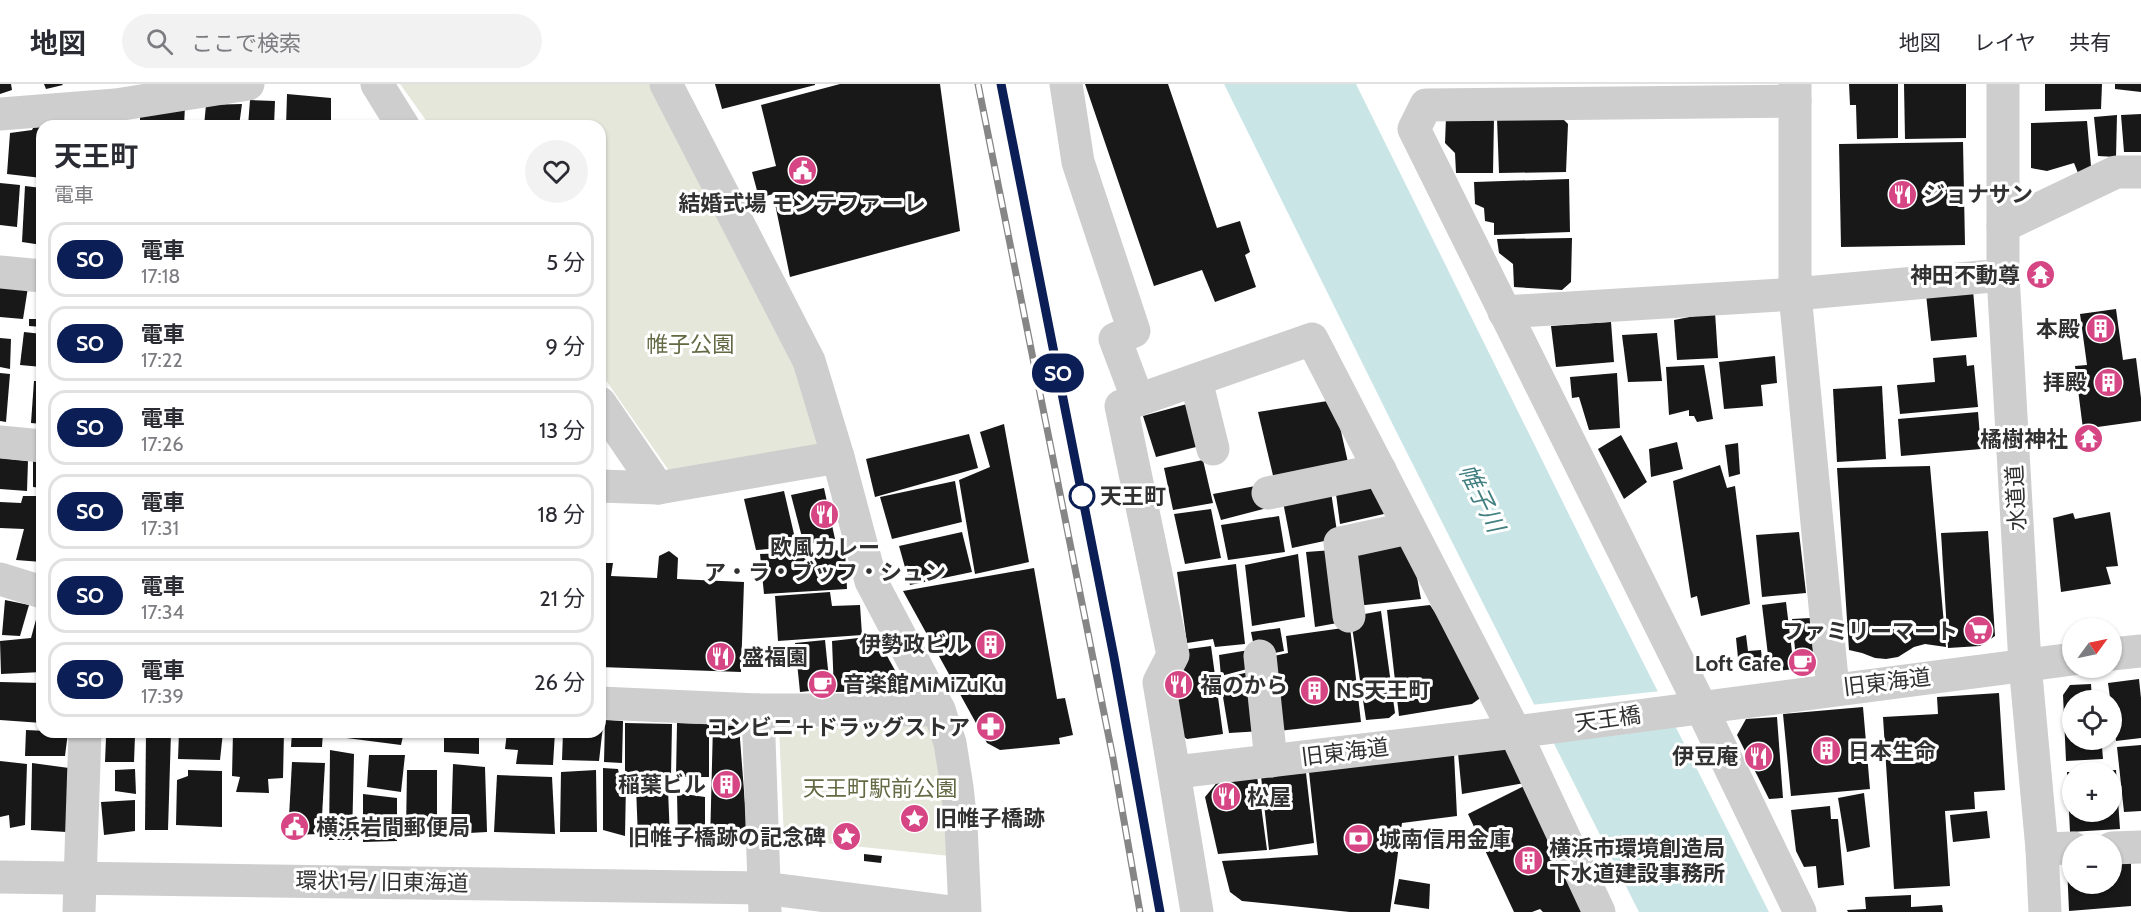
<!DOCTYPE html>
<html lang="ja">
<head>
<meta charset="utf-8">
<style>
	body { margin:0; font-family:Cabin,"Noto Sans JP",sans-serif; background:#f2f2f3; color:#2b2b33; height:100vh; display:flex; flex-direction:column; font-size:22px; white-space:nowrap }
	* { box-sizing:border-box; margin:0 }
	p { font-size:20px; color:#7c7c81 }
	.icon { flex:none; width:33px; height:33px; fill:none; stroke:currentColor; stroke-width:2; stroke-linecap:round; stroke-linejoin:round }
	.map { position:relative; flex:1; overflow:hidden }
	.side { position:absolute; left:36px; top:36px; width:570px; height:618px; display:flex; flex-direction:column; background:#fff; border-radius:18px; box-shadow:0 2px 4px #0004 }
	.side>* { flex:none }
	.badge { padding:0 12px; border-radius:20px; font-size:21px; line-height:39px }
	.needle { width:39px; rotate:57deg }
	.buttons { position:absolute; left:2062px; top:534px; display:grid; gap:12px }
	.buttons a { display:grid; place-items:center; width:60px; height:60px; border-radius:50%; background:#fff; box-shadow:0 2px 4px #0004; font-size:30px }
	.map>.badge { position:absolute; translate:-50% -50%; box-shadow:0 0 0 3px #fff }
	.round { display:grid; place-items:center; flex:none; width:63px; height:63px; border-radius:32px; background:#f2f2f3 }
	.summary { display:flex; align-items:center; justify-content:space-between; height:102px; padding:0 18px }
	h1 { font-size:28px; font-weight:700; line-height:45px }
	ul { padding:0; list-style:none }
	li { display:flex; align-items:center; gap:18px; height:75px; margin:0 12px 9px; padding:0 6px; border:3px solid #e1e1e2; border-radius:18px }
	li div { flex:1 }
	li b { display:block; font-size:22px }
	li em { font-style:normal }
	li .badge { min-width:66px; font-weight:700; text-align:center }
	header { display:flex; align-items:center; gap:36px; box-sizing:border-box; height:84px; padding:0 30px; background:#fff; border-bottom:2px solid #e1e1e2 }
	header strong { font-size:28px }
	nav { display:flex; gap:33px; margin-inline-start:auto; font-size:21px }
	.search { width:420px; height:54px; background:#f2f2f3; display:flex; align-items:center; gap:15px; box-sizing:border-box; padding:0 21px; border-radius:33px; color:#7c7c81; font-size:22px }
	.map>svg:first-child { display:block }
	.green { fill:#e6e7db }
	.water { fill:#cae5e6 }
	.pier { fill:#fff }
	.building { fill:#181818 }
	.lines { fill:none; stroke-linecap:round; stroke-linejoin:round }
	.minor { stroke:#cecece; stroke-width:33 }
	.rail-casing { stroke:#868686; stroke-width:7 }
	.rail { stroke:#fff; stroke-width:4.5; stroke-dasharray:14; stroke-linecap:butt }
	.line-casing { stroke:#fff; stroke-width:14 }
	.line { stroke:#0c1e56; stroke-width:9 }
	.stop-dot { fill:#fff; stroke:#0c1e56; stroke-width:3 }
	.labels { text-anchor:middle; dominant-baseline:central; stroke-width:6; stroke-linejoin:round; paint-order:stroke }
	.poi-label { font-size:22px; font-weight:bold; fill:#313131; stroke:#fff; text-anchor:start }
	.park-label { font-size:22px; fill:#636942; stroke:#fff }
	.stop-label { font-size:22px; font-weight:bold; fill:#313131; stroke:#fff; text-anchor:start }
	.street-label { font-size:22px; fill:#313131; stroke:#fff }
	.water-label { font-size:24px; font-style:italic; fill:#417f81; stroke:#fff }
</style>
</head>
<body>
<header>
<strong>地図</strong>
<div class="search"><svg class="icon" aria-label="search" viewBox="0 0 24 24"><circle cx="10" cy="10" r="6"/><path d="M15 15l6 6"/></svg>ここで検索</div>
<nav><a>地図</a><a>レイヤ</a><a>共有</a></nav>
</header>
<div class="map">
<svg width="2141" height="828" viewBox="0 0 2141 828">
	<rect width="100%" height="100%" fill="#fff"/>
	<!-- green -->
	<g class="green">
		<polygon points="400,0 657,0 801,280 831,369 672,391 600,288 600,42 430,42"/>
		<polygon points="933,642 950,772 784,755 779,644"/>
	</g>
	<!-- water -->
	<polygon class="water" points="1224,0 1356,0 1590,473 1769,828 1639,828 1397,349"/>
	<!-- pier -->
	<polygon class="pier" points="1661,607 1678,641 1549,656 1531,621"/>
	<!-- building -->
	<g class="building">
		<polygon points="0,0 11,0 12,6 0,10"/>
		<polygon points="44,0 62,0 63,1 46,5"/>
		<polygon points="715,0 815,0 815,1 722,25"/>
		<polygon points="840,0 940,0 960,147 790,193 773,110 759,114 752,88 776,82 761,21"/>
		<polygon points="1085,0 1168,0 1217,144 1240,137 1250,168 1245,171 1256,203 1215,218 1202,186 1154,202"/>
		<polygon points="1849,0 1898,0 1898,54 1857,55 1856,21 1850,21"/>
		<polygon points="1904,0 1966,0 1966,54 1905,55"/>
		<polygon points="2045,0 2102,0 2101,25 2045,27"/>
		<polygon points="2115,0 2141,0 2141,8 2115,5"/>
		<polygon points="287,10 331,14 331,42 286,42"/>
		<polygon points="250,16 275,17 274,42 248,42"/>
		<polygon points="242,20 239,42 204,42 206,21"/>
		<polygon points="185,22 184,42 140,42 140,24"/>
		<polygon points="2141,30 2141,68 2124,68 2121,31"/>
		<polygon points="2117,31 2116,73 2098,72 2094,33"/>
		<polygon points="1560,32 1568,40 1566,88 1499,89 1497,34"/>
		<polygon points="1446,33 1494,34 1493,89 1456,89 1455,69 1445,59"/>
		<polygon points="2087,37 2091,82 2078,89 2074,79 2047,87 2031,84 2031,39"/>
		<polygon points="35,40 42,41 42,94 7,90 10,49 32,46"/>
		<polygon points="1963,58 1965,161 1841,163 1839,60"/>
		<polygon points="1569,95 1570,148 1494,151 1494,139 1485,137 1484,124 1475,120 1474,98"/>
		<polygon points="0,99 20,101 17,143 0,141"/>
		<polygon points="25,102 42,104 42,161 22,158"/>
		<polygon points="1572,154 1571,198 1562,206 1514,203 1513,180 1499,169 1497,155"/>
		<polygon points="0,199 28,203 23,235 0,233"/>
		<polygon points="1973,206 1977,253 1931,257 1926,210"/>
		<polygon points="2116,225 2123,276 2136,274 2141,314 2141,337 2083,345 2075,282 2087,281 2080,230"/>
		<polygon points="1715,228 1718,274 1677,276 1674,236"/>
		<polygon points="29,235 42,235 42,243 29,242"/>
		<polygon points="1611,238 1614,278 1556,283 1551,242"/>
		<polygon points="24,248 42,250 42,283 20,281"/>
		<polygon points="1657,249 1662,297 1628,298 1622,251"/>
		<polygon points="0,254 11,255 10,285 0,283"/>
		<polygon points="1966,271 1967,282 1974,281 1978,323 1900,330 1897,301 1935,298 1933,274"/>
		<polygon points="1775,272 1777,299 1761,301 1763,322 1724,325 1719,278"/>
		<polygon points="1704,281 1713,335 1697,338 1694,332 1689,332 1689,326 1669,331 1666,283"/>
		<polygon points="0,289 10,290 6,338 0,337"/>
		<polygon points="1617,289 1620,344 1589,346 1579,313 1572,314 1570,293"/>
		<polygon points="34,297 42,297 42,340 31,339"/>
		<polygon points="1882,302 1886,375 1837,378 1833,305"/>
		<polygon points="1334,316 1349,383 1275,400 1258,328"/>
		<polygon points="1187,320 1200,362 1156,373 1143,332"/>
		<polygon points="1978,328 1981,365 1901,372 1898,335"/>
		<polygon points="1004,340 1029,478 975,490 959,396 990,383 980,348"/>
		<polygon points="600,348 604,348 601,368 600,368"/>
		<polygon points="969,350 978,384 875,413 866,375"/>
		<polygon points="1621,351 1647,398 1624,415 1598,365"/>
		<polygon points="1677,358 1683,385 1651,393 1649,365"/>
		<polygon points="1738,359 1740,390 1729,393 1725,361"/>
		<polygon points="33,373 42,374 42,404 33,403"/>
		<polygon points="0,374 28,377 27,407 0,405"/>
		<polygon points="1203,376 1213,419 1173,426 1164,384"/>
		<polygon points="1720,381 1727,404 1735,402 1750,520 1701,532 1697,512 1691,514 1673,397"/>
		<polygon points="1930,382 1946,563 1925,560 1914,563 1898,573 1886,575 1875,574 1862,569 1849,566 1837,384"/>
		<polygon points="955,397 962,438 892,455 880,413"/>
		<polygon points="1266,400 1271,423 1221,436 1213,410"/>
		<polygon points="1381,402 1397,427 1340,440 1336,410"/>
		<polygon points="824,404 835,455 804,461 791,411"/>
		<polygon points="784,407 797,463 756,466 744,415"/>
		<polygon points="1331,408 1338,454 1292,464 1283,418"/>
		<polygon points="23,412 42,412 42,478 16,476 24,445 0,444 0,418 21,419"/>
		<polygon points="1211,425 1221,474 1185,480 1174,430"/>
		<polygon points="2110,428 2118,482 2106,483 2111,500 2061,508 2053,434 2073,429 2075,435"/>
		<polygon points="1279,432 1285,468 1228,476 1221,441"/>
		<polygon points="1988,447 1995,552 1980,562 1948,564 1941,449"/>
		<polygon points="962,448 972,488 910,501 899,462"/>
		<polygon points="1799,448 1806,509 1762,513 1756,451"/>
		<polygon points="1408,455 1412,466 1421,515 1356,522 1347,465"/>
		<polygon points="845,466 847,505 764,510 760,470"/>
		<polygon points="1333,466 1343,538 1315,543 1306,468"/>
		<polygon points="669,467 678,474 677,495 744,498 741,588 600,583 600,479 613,479 611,492 657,494 659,472"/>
		<polygon points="1298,470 1305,533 1252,542 1245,481"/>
		<polygon points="1236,480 1245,560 1215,563 1213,555 1187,559 1177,488"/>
		<polygon points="1034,484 1057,615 1065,614 1073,651 1059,654 1060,660 1000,666 987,659 903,507"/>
		<polygon points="830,508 832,522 860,521 862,551 778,557 775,512"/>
		<polygon points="5,516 29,521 20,552 2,551"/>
		<polygon points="1786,518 1794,585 1770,588 1762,521"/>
		<polygon points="1430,521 1484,601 1483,612 1472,620 1399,632 1387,526"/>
		<polygon points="1381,527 1395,629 1389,634 1366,636 1352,543 1359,531"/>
		<polygon points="37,532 42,532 42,588 1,590 0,557 31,554"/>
		<polygon points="1810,534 1814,576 1806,583 1797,585 1792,535"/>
		<polygon points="1350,543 1361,638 1278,647 1269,573 1288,569 1286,552"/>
		<polygon points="1280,544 1284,567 1256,573 1251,548"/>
		<polygon points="1746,551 1748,567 1761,566 1763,584 1739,584 1736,554"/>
		<polygon points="876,552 902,599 894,607 834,608 832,557"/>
		<polygon points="825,556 830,605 800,608 795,559"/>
		<polygon points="1211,562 1223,650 1187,655 1177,648 1168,601 1181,566"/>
		<polygon points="1249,566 1251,584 1221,592 1219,571"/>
		<polygon points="1253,587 1262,647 1229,649 1220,595"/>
		<polygon points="2139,595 2141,614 2141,654 2116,657 2108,599"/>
		<polygon points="0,598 42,599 42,639 0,636"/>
		<polygon points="2091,600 2092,616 2073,616 2073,656 2094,656 2095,664 2102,663 2103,675 2066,677 2063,611 2070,601"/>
		<polygon points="1999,609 2005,706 1974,708 1975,725 1945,727 1950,802 1894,805 1883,633 1938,630 1937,613"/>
		<polygon points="1863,623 1870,705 1791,712 1783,630"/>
		<polygon points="1777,633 1783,714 1769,715 1737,651 1746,635"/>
		<polygon points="605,636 623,637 622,679 604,678"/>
		<polygon points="625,639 672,640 671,692 625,691"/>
		<polygon points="677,639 709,640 709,693 676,693"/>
		<polygon points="600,641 603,642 599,677 562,676 563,648 600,648"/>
		<polygon points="713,641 739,642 748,759 710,759"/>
		<polygon points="26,646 68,648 65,672 25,672"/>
		<polygon points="146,648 171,648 168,746 145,746"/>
		<polygon points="179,648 223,648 220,676 178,675"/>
		<polygon points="233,648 284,648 283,694 268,695 269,709 236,708 240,693 232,692"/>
		<polygon points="292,648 323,648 322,663 291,663"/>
		<polygon points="331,648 404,648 401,661 331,652"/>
		<polygon points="444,648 479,648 479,670 444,668"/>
		<polygon points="507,648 555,648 553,681 516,680 518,666 505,665"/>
		<polygon points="135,652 134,678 105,678 106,654"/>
		<polygon points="2141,661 2141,727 2124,728 2117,663"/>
		<polygon points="1508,663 1530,698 1462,710 1458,669"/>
		<polygon points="330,666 354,670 352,756 329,756"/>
		<polygon points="1454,669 1457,732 1402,739 1390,828 1350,828 1242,817 1230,808 1222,777 1318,771 1309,688"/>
		<polygon points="369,671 405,671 401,708 367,703"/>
		<polygon points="0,677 27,680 25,741 10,744 9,731 0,733"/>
		<polygon points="292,678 325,679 321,750 288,751"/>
		<polygon points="32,679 69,684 67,748 31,746"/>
		<polygon points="453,680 485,683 487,748 451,750"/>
		<polygon points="603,684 618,685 620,694 626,699 625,752 603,746"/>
		<polygon points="135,685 136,710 115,707 115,686"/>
		<polygon points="188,686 222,687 222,743 176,741 177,696 188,692"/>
		<polygon points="407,686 437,686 437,749 406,748"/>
		<polygon points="596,686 597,748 560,748 561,688"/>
		<polygon points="2116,686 2120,745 2070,748 2067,688 2073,688 2073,728 2112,728 2112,688 2096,688 2096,687"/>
		<polygon points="1306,689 1314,759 1269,766 1261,692"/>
		<polygon points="497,691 552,693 555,750 494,748"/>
		<polygon points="1257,692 1267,766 1218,770 1205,713 1219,696"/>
		<polygon points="1528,700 1591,828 1543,828 1540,825 1532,828 1514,828 1468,730"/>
		<polygon points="636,702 668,705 670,756 638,755"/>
		<polygon points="677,709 705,713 705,756 678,757"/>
		<polygon points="1864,709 1870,763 1847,768 1838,714"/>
		<polygon points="363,710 397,714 397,757 363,758"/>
		<polygon points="135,716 135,747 104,751 101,718"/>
		<polygon points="1830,722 1831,735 1838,735 1844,801 1818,804 1816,782 1804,783 1796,767 1791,726"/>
		<polygon points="1987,727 1990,754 1953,758 1950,731"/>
		<polygon points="864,770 882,772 881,779 864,777"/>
		<polygon points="2131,774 2131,822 2069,827 2067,781 2073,781 2073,800 2112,800 2112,776"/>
		<polygon points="1399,795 1430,800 1429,825 1394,820"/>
		<polygon points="1911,811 1911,823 1942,821 1943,828 1848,828 1847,826 1866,825 1865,813"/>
	</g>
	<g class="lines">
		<!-- minor -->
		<g class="minor">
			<polyline points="377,0 403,42"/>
			<polyline points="666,0 809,277 838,373 871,497 939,626 950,659 957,703 961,740 965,828"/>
			<polyline points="1066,0 1078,78 1134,247 1115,255 1138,316"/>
			<polyline points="1795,0 1795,210 1833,605"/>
			<polyline points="2003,0 2003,191 2025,580 2042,765 2045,828"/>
			<polyline points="1795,17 1426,21 1414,45 1701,623 1800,828"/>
			<polyline points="0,30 116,21 248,0"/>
			<polyline points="2003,142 2116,88 2141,88"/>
			<polyline points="0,188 42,192"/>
			<polyline points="1504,228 1795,210 2003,191"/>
			<polyline points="1196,296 1213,365"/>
			<polyline points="600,319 658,404"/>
			<polyline points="0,358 42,362"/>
			<polyline points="600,402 658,404 838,373"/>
			<polyline points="1268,409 1380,386"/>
			<polyline points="0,495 42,508"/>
			<polyline points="1349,532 1340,459 1409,444"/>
			<polyline points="2112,570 2141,567"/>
			<polyline points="1260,572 1271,677"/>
			<polyline points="600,619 758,626 939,626"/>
			<polyline points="758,626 765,828"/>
			<polyline points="1176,688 1515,648 2073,575"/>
			<polyline points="2112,764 2141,763"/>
			<polyline points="2042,765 2073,764"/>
			<polyline points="0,793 764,804 952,828"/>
			<polyline points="79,828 85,648"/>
			<polyline points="1197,828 1159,598 1173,571 1121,322 1312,255 1515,648 1599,828"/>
		</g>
		<defs>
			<g id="rail">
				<polyline points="978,0 1113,674 1140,828"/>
				<polyline points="1000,0 1114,573 1160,828"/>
			</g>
		</defs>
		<!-- rail casing -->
		<use href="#rail" class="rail-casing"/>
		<!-- rail -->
		<use href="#rail" class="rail"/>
	</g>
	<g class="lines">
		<defs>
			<polyline id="line" points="1001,0 1114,573 1160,828"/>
		</defs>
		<!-- line casing -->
		<use href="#line" class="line-casing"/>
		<!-- line -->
		<use href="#line" class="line"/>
	</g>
	<!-- icons -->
	<defs>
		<symbol id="civic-disc" viewBox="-11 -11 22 22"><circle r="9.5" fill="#d64584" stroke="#fff"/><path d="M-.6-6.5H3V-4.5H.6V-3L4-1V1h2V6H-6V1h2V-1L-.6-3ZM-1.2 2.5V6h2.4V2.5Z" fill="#fff"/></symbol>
		<symbol id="restaurant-disc" viewBox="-11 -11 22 22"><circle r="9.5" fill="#d64584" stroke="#fff"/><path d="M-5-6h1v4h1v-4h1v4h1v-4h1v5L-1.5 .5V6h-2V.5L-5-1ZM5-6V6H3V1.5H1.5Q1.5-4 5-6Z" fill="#fff"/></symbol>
		<symbol id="temple-disc" viewBox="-11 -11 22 22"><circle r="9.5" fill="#d64584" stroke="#fff"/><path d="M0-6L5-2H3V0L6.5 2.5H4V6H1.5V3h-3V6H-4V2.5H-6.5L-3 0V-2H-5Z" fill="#fff"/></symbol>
		<symbol id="building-disc" viewBox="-11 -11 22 22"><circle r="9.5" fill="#d64584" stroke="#fff"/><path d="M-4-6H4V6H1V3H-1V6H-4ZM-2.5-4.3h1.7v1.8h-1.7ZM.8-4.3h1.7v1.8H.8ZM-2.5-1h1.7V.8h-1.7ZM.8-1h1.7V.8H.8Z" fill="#fff"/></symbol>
		<symbol id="supermarket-disc" viewBox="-11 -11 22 22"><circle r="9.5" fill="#d64584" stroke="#fff"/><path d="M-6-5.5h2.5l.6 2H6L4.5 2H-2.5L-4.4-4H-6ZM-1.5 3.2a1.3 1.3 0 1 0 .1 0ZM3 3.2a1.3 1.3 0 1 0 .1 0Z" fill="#fff"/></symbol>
		<symbol id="cafe-disc" viewBox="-11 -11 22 22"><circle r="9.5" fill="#d64584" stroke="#fff"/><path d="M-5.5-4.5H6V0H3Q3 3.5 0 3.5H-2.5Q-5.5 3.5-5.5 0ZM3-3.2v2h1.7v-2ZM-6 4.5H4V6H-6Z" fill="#fff"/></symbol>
		<symbol id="pharmacy-disc" viewBox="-11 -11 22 22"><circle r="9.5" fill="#d64584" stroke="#fff"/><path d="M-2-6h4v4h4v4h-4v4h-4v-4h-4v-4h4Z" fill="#fff"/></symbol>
		<symbol id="sight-disc" viewBox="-11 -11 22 22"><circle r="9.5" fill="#d64584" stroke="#fff"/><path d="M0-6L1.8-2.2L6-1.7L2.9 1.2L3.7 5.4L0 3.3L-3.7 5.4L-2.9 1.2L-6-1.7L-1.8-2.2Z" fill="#fff"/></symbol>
		<symbol id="bank-disc" viewBox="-11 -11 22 22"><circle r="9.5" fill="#d64584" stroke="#fff"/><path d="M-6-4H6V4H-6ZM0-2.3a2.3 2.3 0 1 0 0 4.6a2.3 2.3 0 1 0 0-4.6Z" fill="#fff"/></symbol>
	</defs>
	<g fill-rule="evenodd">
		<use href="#civic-disc" x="786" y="70" width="33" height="33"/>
		<use href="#restaurant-disc" x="1886" y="94" width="33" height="33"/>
		<use href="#temple-disc" x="2024" y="174" width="33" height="33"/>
		<use href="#building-disc" x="2084" y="228" width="33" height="33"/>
		<use href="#building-disc" x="2092" y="282" width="33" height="33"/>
		<use href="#temple-disc" x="2072" y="338" width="33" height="33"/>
		<use href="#restaurant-disc" x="808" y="414" width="33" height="33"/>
		<use href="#supermarket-disc" x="1962" y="530" width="33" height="33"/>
		<use href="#building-disc" x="974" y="544" width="33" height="33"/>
		<use href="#restaurant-disc" x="704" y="556" width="33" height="33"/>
		<use href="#cafe-disc" x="1786" y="562" width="33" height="33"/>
		<use href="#cafe-disc" x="806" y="584" width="33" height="33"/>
		<use href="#restaurant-disc" x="1162" y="584" width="33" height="33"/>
		<use href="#building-disc" x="1298" y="590" width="33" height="33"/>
		<use href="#pharmacy-disc" x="974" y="626" width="33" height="33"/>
		<use href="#building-disc" x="1810" y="650" width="33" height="33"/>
		<use href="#restaurant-disc" x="1742" y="656" width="33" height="33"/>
		<use href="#building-disc" x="710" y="684" width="33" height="33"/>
		<use href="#restaurant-disc" x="1210" y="696" width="33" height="33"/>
		<use href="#sight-disc" x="898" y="718" width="33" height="33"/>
		<use href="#civic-disc" x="278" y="726" width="33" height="33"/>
		<use href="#sight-disc" x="830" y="736" width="33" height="33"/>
		<use href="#bank-disc" x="1342" y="738" width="33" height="33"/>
		<use href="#building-disc" x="1512" y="760" width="33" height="33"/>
	</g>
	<!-- markers -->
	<circle class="stop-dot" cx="1082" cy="412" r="12"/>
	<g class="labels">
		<!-- poi labels -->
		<g class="poi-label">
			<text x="1923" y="110">ジョナサン</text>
			<text x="802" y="119" text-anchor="middle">結婚式場 モンテファーレ</text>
			<text x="2020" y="191" text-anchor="end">神田不動尊</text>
			<text x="2080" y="245" text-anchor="end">本殿</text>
			<text x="2087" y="298" text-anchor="end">拝殿</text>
			<text x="2068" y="355" text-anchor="end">橘樹神社</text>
			<text x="825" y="463" text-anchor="middle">欧風カレー<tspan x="825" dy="25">ア・ラ・ブッフ・シュン</tspan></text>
			<text x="1958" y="547" text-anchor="end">ファミリーマート</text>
			<text x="969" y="560" text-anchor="end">伊勢政ビル</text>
			<text x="742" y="573">盛福園</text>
			<text x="1781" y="579" text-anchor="end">Loft Cafe</text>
			<text x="843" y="600">音楽館MiMiZuKu</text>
			<text x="1200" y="601">福のから</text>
			<text x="1336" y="606">NS天王町</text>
			<text x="970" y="643" text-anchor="end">コンビニ＋ドラッグストア</text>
			<text x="1848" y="667">日本生命</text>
			<text x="1738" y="672" text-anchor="end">伊豆庵</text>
			<text x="706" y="700" text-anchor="end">稲葉ビル</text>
			<text x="1247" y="713">松屋</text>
			<text x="935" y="734">旧帷子橋跡</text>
			<text x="316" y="743">横浜岩間郵便局</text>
			<text x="826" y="753" text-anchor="end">旧帷子橋跡の記念碑</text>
			<text x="1379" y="755">城南信用金庫</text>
			<text x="1549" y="764">横浜市環境創造局<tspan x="1549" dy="25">下水道建設事務所</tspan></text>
		</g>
		<!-- park labels -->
		<g class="park-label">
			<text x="690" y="260">帷子公園</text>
			<text x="880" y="704">天王町駅前公園</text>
		</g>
		<!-- stop labels -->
		<g class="stop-label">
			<text x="1100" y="412">天王町</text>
		</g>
		<!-- street labels -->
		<g class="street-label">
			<text transform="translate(2016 414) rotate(-93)">水道道</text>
			<text transform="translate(1887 598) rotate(-7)">旧東海道</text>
			<text transform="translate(1608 635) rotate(-8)">天王橋</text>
			<text transform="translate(1345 668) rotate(-7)">旧東海道</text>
			<text transform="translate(382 798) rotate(1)">環状1号/ 旧東海道</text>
		</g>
		<!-- water labels -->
		<g class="water-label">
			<text transform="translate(1482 414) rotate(64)">帷子川</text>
		</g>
	</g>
</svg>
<div class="buttons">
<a><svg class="needle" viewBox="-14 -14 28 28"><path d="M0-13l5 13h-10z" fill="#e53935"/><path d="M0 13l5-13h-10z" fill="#7c7c81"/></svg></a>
<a><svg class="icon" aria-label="locate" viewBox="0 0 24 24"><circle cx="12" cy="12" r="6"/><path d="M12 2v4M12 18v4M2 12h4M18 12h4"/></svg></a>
<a>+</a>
<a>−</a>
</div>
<b class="badge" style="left:1058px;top:289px;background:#0c1e56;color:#fff">SO</b>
<section class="side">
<div class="summary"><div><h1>天王町</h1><p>電車</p></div><a class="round"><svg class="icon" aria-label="heart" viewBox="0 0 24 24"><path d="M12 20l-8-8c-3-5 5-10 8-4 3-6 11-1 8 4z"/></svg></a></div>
<ul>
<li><span class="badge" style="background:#0c1e56;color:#fff">SO</span><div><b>電車</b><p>17:18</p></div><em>5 分</em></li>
<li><span class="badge" style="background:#0c1e56;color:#fff">SO</span><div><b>電車</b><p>17:22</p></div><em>9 分</em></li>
<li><span class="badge" style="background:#0c1e56;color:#fff">SO</span><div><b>電車</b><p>17:26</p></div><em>13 分</em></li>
<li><span class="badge" style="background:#0c1e56;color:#fff">SO</span><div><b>電車</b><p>17:31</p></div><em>18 分</em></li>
<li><span class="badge" style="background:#0c1e56;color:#fff">SO</span><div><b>電車</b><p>17:34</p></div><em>21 分</em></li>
<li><span class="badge" style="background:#0c1e56;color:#fff">SO</span><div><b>電車</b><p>17:39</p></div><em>26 分</em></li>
</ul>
</section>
</div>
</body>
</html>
